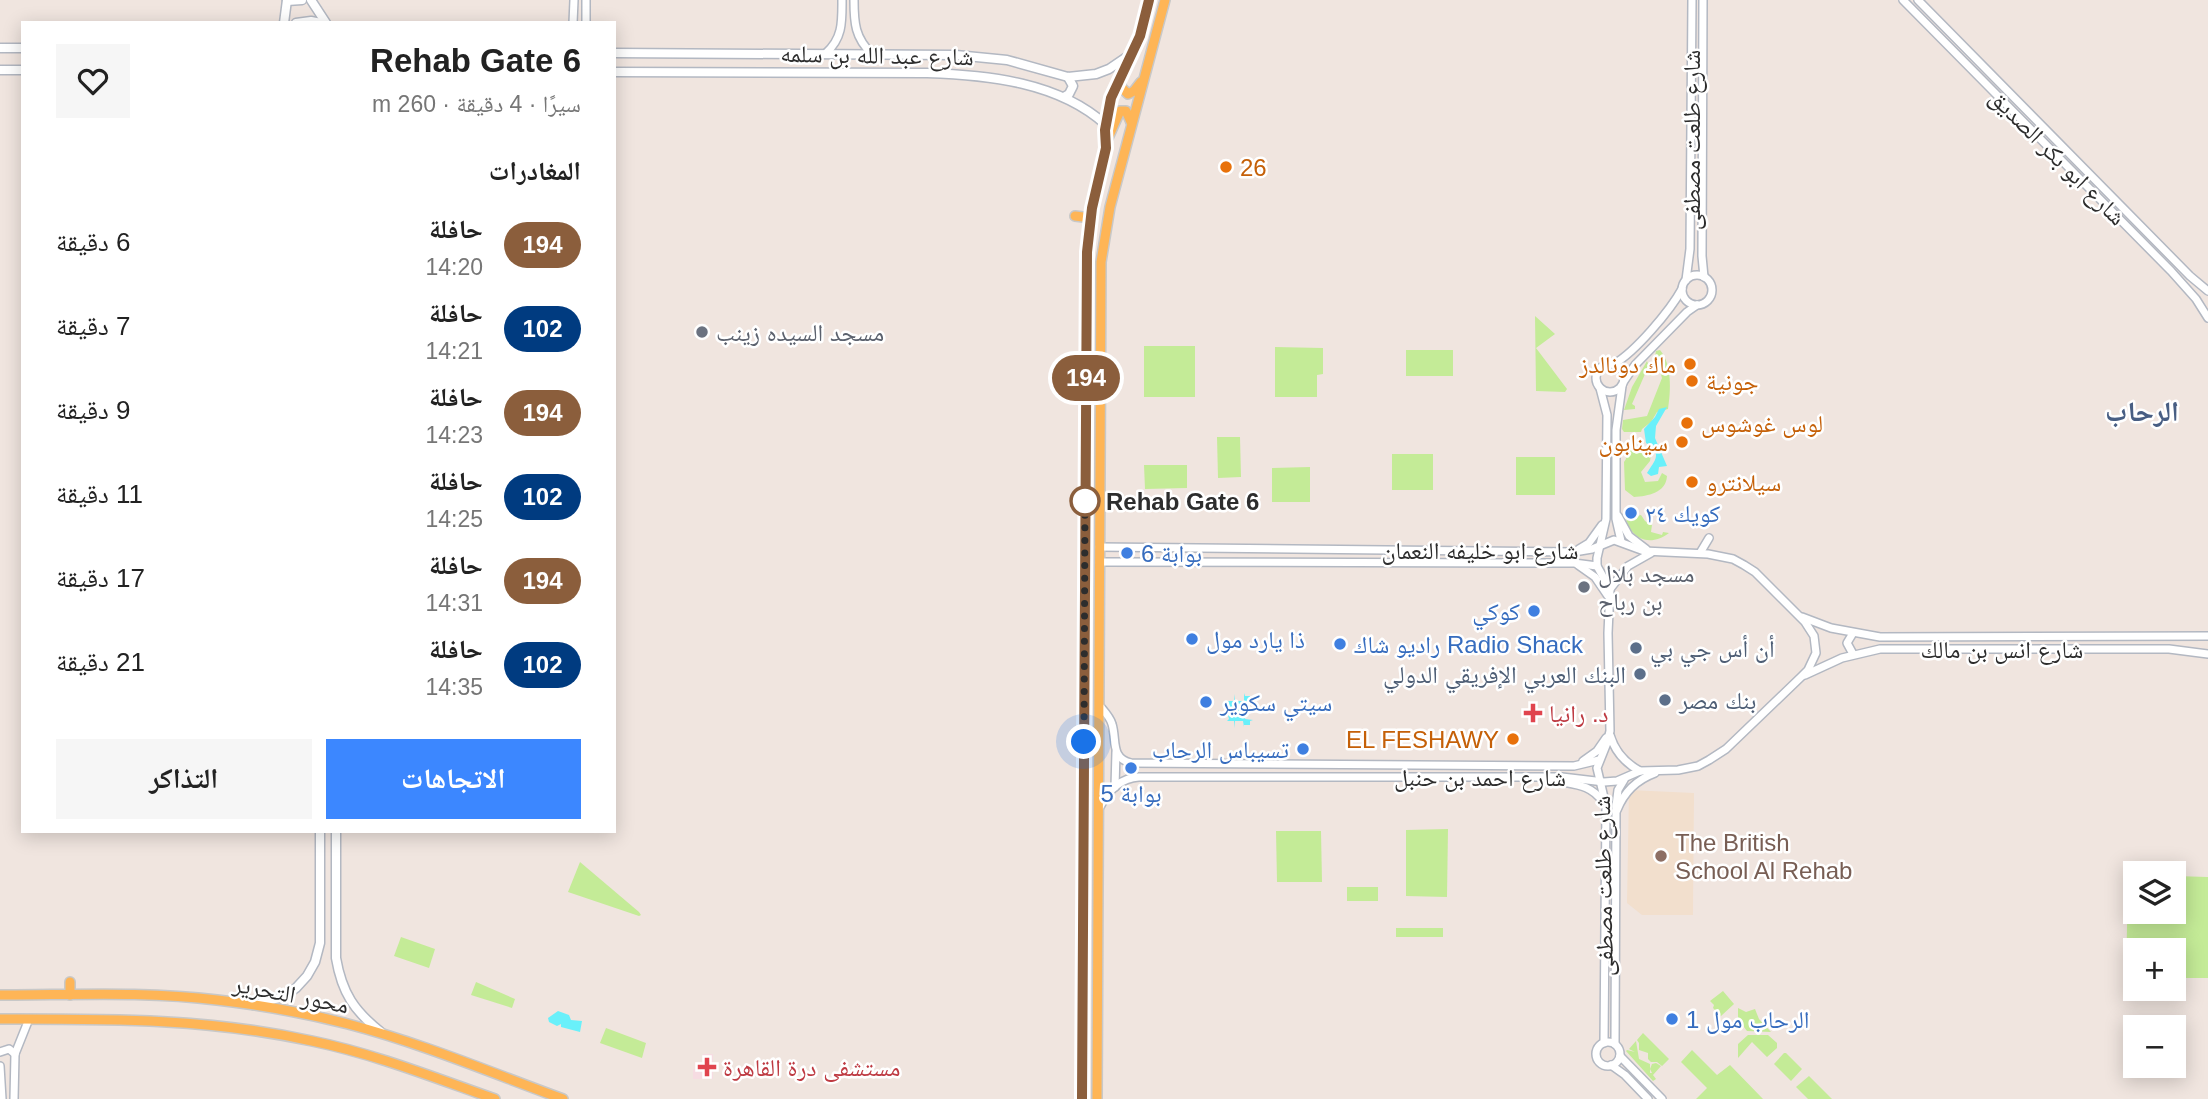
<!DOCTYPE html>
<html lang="ar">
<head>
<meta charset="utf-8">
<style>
	body { margin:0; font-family:Helvetica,"Noto Naskh Arabic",sans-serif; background:#f6f6f6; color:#222; direction:rtl; height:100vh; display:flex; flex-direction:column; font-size:26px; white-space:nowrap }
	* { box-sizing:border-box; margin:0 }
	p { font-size:23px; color:#767676 }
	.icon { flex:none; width:38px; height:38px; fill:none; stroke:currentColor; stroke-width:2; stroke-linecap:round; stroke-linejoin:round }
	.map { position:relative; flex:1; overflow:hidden; direction:ltr }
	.side { position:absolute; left:21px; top:21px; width:595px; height:812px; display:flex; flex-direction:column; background:#fff; border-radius:0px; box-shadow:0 4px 18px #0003; direction:rtl }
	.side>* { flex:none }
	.badge { padding:0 14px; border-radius:23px; font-size:24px; line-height:46px }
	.buttons { position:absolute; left:2123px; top:861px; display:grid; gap:14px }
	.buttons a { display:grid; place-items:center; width:63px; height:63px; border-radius:0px; background:#fff; box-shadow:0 4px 18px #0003; font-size:35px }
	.you { position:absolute; width:35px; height:35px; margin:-18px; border:5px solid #fff; border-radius:50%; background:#1a73e8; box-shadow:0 0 0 10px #1a73e833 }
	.map>.badge { position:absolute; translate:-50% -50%; box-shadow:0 0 0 4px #fff }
	h2 { padding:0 35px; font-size:26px; line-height:63px }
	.round { display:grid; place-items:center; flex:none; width:74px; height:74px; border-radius:0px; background:#f6f6f6 }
	.summary { display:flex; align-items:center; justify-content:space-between; height:119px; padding:0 35px }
	h1 { font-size:33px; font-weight:700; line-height:52px }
	.button { display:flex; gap:14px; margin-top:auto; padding:14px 35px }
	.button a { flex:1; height:80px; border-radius:0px; background:#3c87ff; color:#fff; font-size:28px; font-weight:700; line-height:80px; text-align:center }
	.button a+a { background:#f6f6f6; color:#222 }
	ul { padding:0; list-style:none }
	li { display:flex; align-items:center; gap:21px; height:84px; padding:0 35px }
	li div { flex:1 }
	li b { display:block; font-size:26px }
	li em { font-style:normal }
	li .badge { min-width:77px; font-weight:700; text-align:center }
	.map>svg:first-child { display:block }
	.education { fill:#f2dfcd }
	.medical { fill:#f6dce2 }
	.green { fill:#c4eb97 }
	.water { fill:#69f0fa }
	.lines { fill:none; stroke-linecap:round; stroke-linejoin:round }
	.tertiary-casing { stroke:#b3b8c2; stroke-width:10 }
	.secondary-casing { stroke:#b3b8c2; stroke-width:11 }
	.primary-casing { stroke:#c8c8c8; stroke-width:12 }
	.tertiary { stroke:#fff; stroke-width:7 }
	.secondary { stroke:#fff; stroke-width:8 }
	.primary { stroke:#feb556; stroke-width:9 }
	.line-casing { stroke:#fff; stroke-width:16 }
	.line { stroke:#8b5e3c; stroke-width:10 }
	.walk { stroke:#2d2d2d; stroke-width:7; stroke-dasharray:0 12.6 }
	.food-dot { fill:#e8710a; stroke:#fff; stroke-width:2.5 }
	.worship-dot { fill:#6b7280; stroke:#fff; stroke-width:2.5 }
	.stop-dot { fill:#fff; stroke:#8b5e3c; stroke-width:3.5 }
	.shop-dot { fill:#3f7fe0; stroke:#fff; stroke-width:2.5 }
	.service-dot { fill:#5c6f8a; stroke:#fff; stroke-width:2.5 }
	.health-dot { fill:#e0444e; stroke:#fff; stroke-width:2.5 }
	.education-dot { fill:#8d6e63; stroke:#fff; stroke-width:2.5 }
	.labels { text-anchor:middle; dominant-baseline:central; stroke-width:5; stroke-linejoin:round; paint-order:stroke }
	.street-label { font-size:24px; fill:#2d2d2d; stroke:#fff }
	.food-label { font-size:24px; fill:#c56008; stroke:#fff; text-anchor:start }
	.worship-label { font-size:24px; fill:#5b616d; stroke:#fff; text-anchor:start }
	.stop-label { font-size:24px; font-weight:bold; fill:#2d2d2d; stroke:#fff; text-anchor:start }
	.shop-label { font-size:24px; fill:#366cbe; stroke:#fff; text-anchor:start }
	.service-label { font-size:24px; fill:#4e5e75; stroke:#fff; text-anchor:start }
	.health-label { font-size:24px; fill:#be3a42; stroke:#fff; text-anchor:start }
	.education-label { font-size:24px; fill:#785e54; stroke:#fff; text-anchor:start }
	.quarter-label { font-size:28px; font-weight:bold; fill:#485e83; stroke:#fff }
</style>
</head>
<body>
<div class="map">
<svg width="2208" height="1099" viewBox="0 0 2208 1099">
	<rect width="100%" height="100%" fill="#f0e5df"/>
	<!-- education -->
	<polygon class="education" points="1629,790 1694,793 1693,915 1642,915 1627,903"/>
	<!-- medical -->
	<polygon class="medical" points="703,1054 713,1054 713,1079 693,1079 693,1069 699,1069 703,1065"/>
	<!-- green -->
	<g class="green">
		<polygon points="1535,316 1555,334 1536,348 1567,389 1565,392 1536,391"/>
		<rect x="1144" y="346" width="51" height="51"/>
		<polygon points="1275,347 1323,348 1323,374 1317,375 1317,397 1275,397"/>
		<rect x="1406" y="350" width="47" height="26"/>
		<path d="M1660 350C1672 364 1671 391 1668 409L1657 412 1651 422 1642 429 1641 432H1624L1622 429 1623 420 1647 416 1662 378 1655 356 1656 351Z"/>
		<polygon points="1647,361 1652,374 1651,376 1645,374 1632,404 1635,406 1635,409 1624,410 1632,387"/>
		<polygon points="1217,437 1240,437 1241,477 1218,478"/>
		<path d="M1624 444 1633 451 1651 455 1650 461 1641 472 1645 482 1658 481 1662 473 1667 476C1666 493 1648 496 1634 497L1625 490 1624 462 1626 459Z"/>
		<rect x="1392" y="454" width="41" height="36"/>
		<rect x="1516" y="457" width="39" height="38"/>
		<polygon points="1144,465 1187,465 1187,488 1145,489"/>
		<polygon points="1310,467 1310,502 1272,502 1272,468"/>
		<path d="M1628 509 1632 517 1641 515 1645 521 1652 525 1651 532 1662 535 1663 532 1669 533C1648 549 1627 537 1625 512Z"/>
		<polygon points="1448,829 1447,897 1406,896 1406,830"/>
		<polygon points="1276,831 1321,831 1322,882 1277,882"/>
		<polygon points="580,862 639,912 641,915 639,916 568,892"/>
		<polygon points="2128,876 2135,876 2135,912 2174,912 2174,876 2208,877 2208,978 2174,978 2174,950 2135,950 2135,979 2126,979"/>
		<rect x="1347" y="887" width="31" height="14"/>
		<rect x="1396" y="928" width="47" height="9"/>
		<polygon points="401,937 435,949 429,968 394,956"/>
		<polygon points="476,982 515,999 512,1008 471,995"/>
		<polygon points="1723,991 1734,1004 1721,1016 1713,1008 1714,1005 1710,1001"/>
		<polygon points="1738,1008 1746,1012 1755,1009 1759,1019 1771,1032 1747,1031 1738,1019"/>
		<polygon points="606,1028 646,1043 642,1058 600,1043"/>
		<polygon points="1643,1033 1669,1059 1662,1066 1657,1062 1651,1062 1648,1059 1648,1053 1639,1050 1639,1043 1637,1040"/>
		<polygon points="1748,1035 1768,1035 1777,1043 1777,1048 1767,1057 1752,1042 1738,1058 1738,1044"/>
		<polygon points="1636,1041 1639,1059 1650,1064 1650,1073 1652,1073 1650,1069 1652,1064 1656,1063 1661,1066 1653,1075 1656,1079 1653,1081 1626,1051 1627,1050 1635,1052 1629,1049"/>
		<polygon points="1692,1050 1717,1075 1730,1065 1763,1099 1696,1099 1707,1088 1681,1062"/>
		<polygon points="1784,1053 1786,1053 1802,1069 1791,1081 1774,1064"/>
		<polygon points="1809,1076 1832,1099 1808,1099 1796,1087"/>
	</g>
	<!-- water -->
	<g class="water">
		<path d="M1667 407 1656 426 1655 438 1667 466 1659 467 1658 474 1651 476 1647 473C1655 460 1663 454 1646 443L1644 429 1655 417 1659 409Z"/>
		<polygon points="1244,693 1245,696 1250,696 1250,702 1253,702 1246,703 1246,711 1253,712 1246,712 1245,719 1253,720 1250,721 1250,725 1244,725 1244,727 1243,721 1235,721 1234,728 1234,721 1227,721 1229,719 1227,712 1229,710 1227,710 1229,702 1227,701 1234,701 1235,694 1235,701 1244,701"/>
		<polygon points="558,1011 569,1015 571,1020 582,1021 580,1032 561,1027 561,1024 557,1026 549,1022 548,1018"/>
	</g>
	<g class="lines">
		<defs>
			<g id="tertiary">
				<polyline points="586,0 586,23"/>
				<path d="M854 0C854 23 855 38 872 54"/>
				<polyline points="1703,0 1702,256 1704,277"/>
				<polyline points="1903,0 2171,271 2196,299 2208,318"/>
				<polyline points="1918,0 2190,276 2208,291"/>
				<polyline points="573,23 574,0"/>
				<path d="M826 53C843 38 842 21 842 0"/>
				<circle cx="1697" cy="290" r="15"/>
				<polyline points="1686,280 1690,249 1692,0"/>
				<circle cx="1610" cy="378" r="14"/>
				<path d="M1614 364C1635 352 1670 311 1682 289"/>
				<polyline points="1624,381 1635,365 1687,312 1697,305"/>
				<polyline points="1600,388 1607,415 1606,519 1597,558 1597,566 1610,589 1608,633 1610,731 1607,743 1597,768 1606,806 1604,1043"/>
				<polyline points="1618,516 1629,536 1646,549"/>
				<polyline points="1621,541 1616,519 1616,430 1622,386"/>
				<path d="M1099 547 1574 552 1592 549 1614 540 1644 551 1708 554 1733 559 1744 565 1755 572 1805 622 1814 636 1816 653 1808 670 1801 677 1726 749 1709 760 1698 766 1678 770 1640 771 1617 781 1604 782 1562 777H1139C1120 778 1108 791 1100 807"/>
				<polyline points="1579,549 1589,543 1602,525"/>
				<polyline points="1700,553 1709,538"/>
				<polyline points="1099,562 1574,563 1597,566"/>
				<polyline points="1578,565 1595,577 1608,596"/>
				<polyline points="1610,589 1628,566 1651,553"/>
				<polyline points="1802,617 1831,628 1880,637 2208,636"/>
				<polyline points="1853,654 1847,643 1853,633"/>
				<polyline points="1805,675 1842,658 1880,649 2169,649 2208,654"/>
				<path d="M1099 705C1104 711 1110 717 1112 724 1117 740 1110 758 1131 763L1574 766 1599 760"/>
				<path d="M1610 735C1615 752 1625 763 1640 771"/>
				<polyline points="1583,761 1597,751 1606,738"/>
				<path d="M1552 780C1573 785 1590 783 1603 802"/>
				<polyline points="1115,787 1116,752"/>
				<path d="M1617 810C1624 792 1636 780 1655 773"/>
				<circle cx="1608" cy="1054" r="12"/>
				<polyline points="1615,1044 1616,806 1618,790 1624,780"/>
				<polyline points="0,1052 9,1049 15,1054"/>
				<polyline points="1620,1056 1662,1099"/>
				<polyline points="1611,1065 1625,1075 1648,1099"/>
				<polyline points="0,1066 2,1099"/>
				<polyline points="14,1099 15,1054 29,1019"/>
			</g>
			<g id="secondary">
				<polyline points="311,0 326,23"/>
				<polyline points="287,1 302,0"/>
				<polyline points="284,23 287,0"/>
				<polyline points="296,23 311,21 321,23"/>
				<polyline points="0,48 23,48"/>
				<polyline points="614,53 956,55 1007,60 1068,77 1096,74 1109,69 1131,54"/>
				<polyline points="0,70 23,70"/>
				<path d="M614 72 927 73C988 75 1059 82 1106 125"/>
				<polyline points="1064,97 1069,94 1073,86 1068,77"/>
				<path d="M336 831V958C342 993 354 1011 382 1033"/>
				<polyline points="253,1005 283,997 296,988 307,976 315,962 320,943 320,831"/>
			</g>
			<g id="primary">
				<polyline points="1121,77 1121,87 1128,94 1134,91 1141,82"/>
				<polyline points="1108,138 1120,111 1126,111 1131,122"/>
				<polyline points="1075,216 1091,218"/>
				<polyline points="70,982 70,995"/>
				<path d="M0 995C72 995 146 991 217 1000 261 1005 305 1013 348 1024 421 1043 492 1073 563 1099"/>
				<path d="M0 1019C107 1019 207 1018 312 1041 375 1054 435 1078 495 1099"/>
				<polyline points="1082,1099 1087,252 1092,208 1106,148 1105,130 1111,98 1140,36 1149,0"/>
				<polyline points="1097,1099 1101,262 1110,207 1165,0"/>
			</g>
		</defs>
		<!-- tertiary casing -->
		<use href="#tertiary" class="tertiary-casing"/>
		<!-- secondary casing -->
		<use href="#secondary" class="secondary-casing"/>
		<!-- primary casing -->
		<use href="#primary" class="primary-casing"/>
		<!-- tertiary -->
		<use href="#tertiary" class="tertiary"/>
		<!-- secondary -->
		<use href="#secondary" class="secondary"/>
		<!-- primary -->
		<use href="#primary" class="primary"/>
	</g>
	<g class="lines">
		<defs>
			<polyline id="line" points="1082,1099 1087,252 1092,208 1106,148 1105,130 1111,98 1140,36 1149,0"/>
		</defs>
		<!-- line casing -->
		<use href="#line" class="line-casing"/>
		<!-- line -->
		<use href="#line" class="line"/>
		<!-- walk -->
		<polyline class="walk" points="1084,742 1085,501"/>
	</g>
	<!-- markers -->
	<g class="food-dot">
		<circle cx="1226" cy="167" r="7"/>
		<circle cx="1690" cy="364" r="7"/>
		<circle cx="1692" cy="381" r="7"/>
		<circle cx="1687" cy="423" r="7"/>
		<circle cx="1682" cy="442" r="7"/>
		<circle cx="1692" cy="482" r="7"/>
		<circle cx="1513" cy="739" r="7"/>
	</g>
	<g class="worship-dot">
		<circle cx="702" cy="332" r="7"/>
		<circle cx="1584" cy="587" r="7"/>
	</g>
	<circle class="stop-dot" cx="1085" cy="501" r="14"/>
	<g class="shop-dot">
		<circle cx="1631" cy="513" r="7"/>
		<circle cx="1127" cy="553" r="7"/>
		<circle cx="1534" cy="611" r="7"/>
		<circle cx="1192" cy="639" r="7"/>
		<circle cx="1340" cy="644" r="7"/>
		<circle cx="1206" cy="702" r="7"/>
		<circle cx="1303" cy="749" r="7"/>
		<circle cx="1131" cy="768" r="7"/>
		<circle cx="1672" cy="1019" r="7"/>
	</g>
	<g class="service-dot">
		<circle cx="1636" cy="648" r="7"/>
		<circle cx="1640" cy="674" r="7"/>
		<circle cx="1665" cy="700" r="7"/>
	</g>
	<g class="health-dot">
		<path d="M1529.5 702.5h7v7h7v7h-7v7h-7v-7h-7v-7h7z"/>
		<path d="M703.5 1056.5h7v7h7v7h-7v7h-7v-7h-7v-7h7z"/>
	</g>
	<circle class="education-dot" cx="1661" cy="856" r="7"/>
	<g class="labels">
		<!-- street labels -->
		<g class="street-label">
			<text transform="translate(877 55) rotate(1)">شارع عبد الله بن سلمه</text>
			<text transform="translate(1691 140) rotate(-90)">شارع طلعت مصطفى</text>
			<text transform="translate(2058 157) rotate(45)">شارع ابو بكر الصديق</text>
			<text x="1480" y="550">شارع ابو خليفه النعمان</text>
			<text x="2002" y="649">شارع انس بن مالك</text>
			<text x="1480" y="777">شارع احمد بن حنبل</text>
			<text transform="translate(1603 886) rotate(-91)">شارع طلعت مصطفى</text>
			<text transform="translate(291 994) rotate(11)">محور التحرير</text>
		</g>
		<!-- food labels -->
		<g class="food-label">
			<text x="1240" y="167">26</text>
			<text x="1676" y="364" text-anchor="end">ماك دونالدز</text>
			<text x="1706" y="381">جونية</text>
			<text x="1701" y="423">لوس غوشوس</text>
			<text x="1668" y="442" text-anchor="end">سينابون</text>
			<text x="1706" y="482">سيلانترو</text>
			<text x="1499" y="739" text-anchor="end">EL FESHAWY</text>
		</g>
		<!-- worship labels -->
		<g class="worship-label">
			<text x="716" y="332">مسجد السيده زينب</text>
			<text x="1598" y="573">مسجد بلال<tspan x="1598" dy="28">بن رباح</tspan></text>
		</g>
		<!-- stop labels -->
		<g class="stop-label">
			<text x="1106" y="501">Rehab Gate 6</text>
		</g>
		<!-- shop labels -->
		<g class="shop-label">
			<text x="1645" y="513">كويك ٢٤</text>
			<text x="1141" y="553">بوابة 6</text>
			<text x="1520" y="611" text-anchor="end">كوكي</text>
			<text x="1206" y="639">ذا يارد مول</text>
			<text x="1354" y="644">راديو شاك Radio Shack</text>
			<text x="1220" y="702">سيتي سكوير</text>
			<text x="1289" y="749" text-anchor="end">تسيباس الرحاب</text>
			<text x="1131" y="793" text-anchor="middle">بوابة 5</text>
			<text x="1686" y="1019">الرحاب مول 1</text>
		</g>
		<!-- service labels -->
		<g class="service-label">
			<text x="1650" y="648">أن أس جي بي</text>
			<text x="1626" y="674" text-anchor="end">البنك العربي الإفريقي الدولي</text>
			<text x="1679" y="700">بنك مصر</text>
		</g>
		<!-- health labels -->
		<g class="health-label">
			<text x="1549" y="713">د. رانيا</text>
			<text x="723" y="1067">مستشفى درة القاهرة</text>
		</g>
		<!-- education labels -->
		<g class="education-label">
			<text x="1675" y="842">The British<tspan x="1675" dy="28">School Al Rehab</tspan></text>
		</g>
		<!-- quarter labels -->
		<g class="quarter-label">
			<text x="2142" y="411">الرحاب</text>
		</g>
	</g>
</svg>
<div class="buttons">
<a><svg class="icon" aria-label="layers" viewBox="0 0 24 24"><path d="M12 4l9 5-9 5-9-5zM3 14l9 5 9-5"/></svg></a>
<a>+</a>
<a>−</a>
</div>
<div class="you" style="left:1084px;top:742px"></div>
<b class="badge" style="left:1086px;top:378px;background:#8b5e3c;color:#fff">194</b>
<section class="side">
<div class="summary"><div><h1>Rehab Gate 6</h1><p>سيرًا · 4 دقيقة · 260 m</p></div><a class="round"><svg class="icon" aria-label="heart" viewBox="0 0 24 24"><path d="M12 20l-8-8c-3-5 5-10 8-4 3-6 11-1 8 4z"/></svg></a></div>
<h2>المغادرات</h2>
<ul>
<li><span class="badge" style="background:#8b5e3c;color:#fff">194</span><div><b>حافلة</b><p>14:20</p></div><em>6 دقيقة</em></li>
<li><span class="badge" style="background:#003b80;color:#fff">102</span><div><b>حافلة</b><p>14:21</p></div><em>7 دقيقة</em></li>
<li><span class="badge" style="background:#8b5e3c;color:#fff">194</span><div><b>حافلة</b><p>14:23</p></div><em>9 دقيقة</em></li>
<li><span class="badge" style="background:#003b80;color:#fff">102</span><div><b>حافلة</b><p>14:25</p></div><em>11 دقيقة</em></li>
<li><span class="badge" style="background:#8b5e3c;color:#fff">194</span><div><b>حافلة</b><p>14:31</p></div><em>17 دقيقة</em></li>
<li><span class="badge" style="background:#003b80;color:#fff">102</span><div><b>حافلة</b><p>14:35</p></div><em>21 دقيقة</em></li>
</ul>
<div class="button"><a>الاتجاهات</a><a>التذاكر</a></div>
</section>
</div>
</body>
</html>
